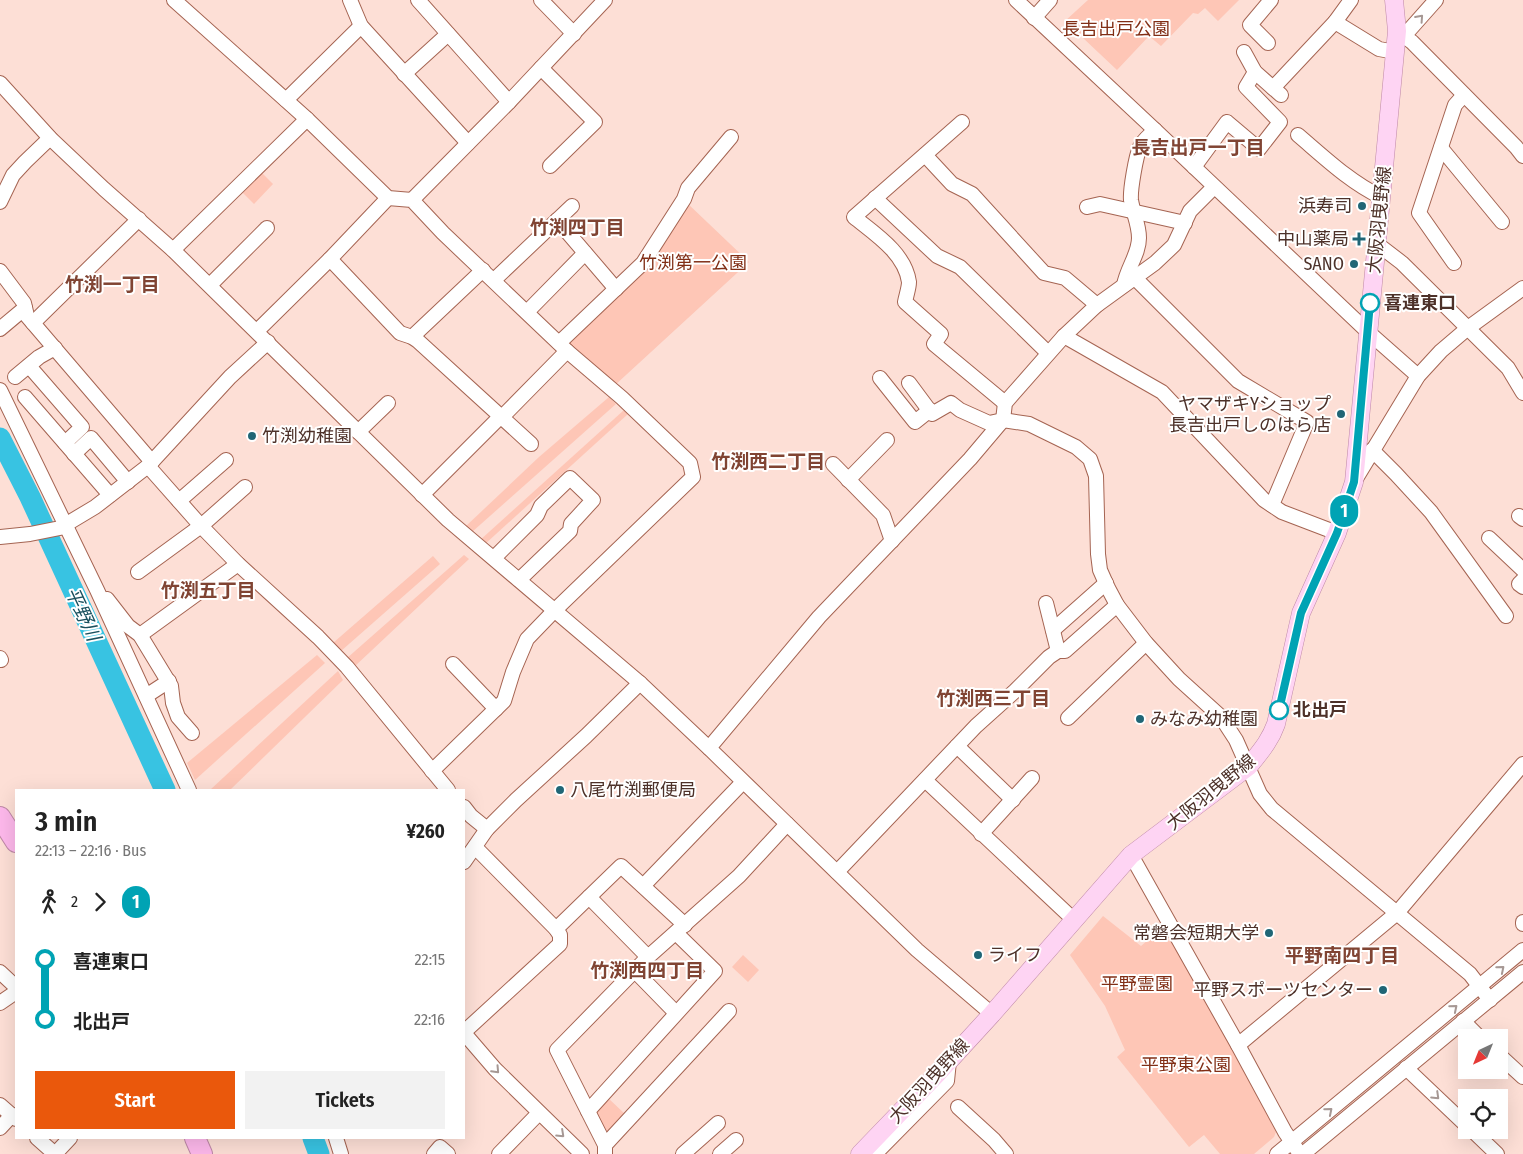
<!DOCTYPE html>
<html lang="en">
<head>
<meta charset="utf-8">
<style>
	body { margin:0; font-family:"Fira Sans Condensed","Noto Sans JP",sans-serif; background:#f2f2f2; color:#222; height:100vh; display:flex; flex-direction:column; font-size:19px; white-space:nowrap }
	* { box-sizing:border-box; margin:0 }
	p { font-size:16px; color:#767676 }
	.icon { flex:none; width:28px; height:28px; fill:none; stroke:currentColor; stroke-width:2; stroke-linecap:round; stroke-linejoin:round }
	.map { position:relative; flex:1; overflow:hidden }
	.drawer { position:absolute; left:15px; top:789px; width:450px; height:350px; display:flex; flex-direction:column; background:#fff; border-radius:0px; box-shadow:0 5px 20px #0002 }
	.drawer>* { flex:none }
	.badge { padding:0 10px; border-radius:16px; font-size:18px; line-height:32px }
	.needle { width:32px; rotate:223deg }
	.fabs { position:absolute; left:1458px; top:1029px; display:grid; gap:10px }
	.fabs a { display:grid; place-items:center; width:50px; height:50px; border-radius:0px; background:#fff; box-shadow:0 5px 20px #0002; font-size:25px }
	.map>.badge { position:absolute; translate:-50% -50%; box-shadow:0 0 0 2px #fff }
	.legs { display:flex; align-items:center; gap:8px; height:55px; padding:0 20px; font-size:16px }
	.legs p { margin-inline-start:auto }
	.overview { display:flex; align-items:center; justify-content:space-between; height:85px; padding:0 20px }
	h1 { font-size:28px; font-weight:600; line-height:38px }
	.button { display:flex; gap:10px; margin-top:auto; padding:10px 20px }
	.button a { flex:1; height:58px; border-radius:0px; background:#ea580c; color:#fff; font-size:20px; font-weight:600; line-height:58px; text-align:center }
	.button a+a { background:#f2f2f2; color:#222 }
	ul { padding:0 20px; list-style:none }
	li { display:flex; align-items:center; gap:18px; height:60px; font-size:19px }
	li i { display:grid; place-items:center; width:8px; height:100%; margin:0 6px; background:currentColor }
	li i::after { content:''; width:12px; height:12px; margin:-6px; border:4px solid; border-radius:50%; background:#fff }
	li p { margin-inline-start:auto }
	li:first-child i { background:linear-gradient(#0000 50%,currentColor 0) }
	li:last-child i { background:linear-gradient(currentColor 50%,#0000 0) }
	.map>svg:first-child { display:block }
	.green { fill:#fec6b6 }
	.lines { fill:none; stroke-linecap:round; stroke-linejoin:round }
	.river { stroke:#38c3e2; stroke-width:21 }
	.minor-casing { stroke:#a56452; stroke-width:16 }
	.major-casing { stroke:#bf89a7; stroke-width:19 }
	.highway-casing { stroke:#bf89a7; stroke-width:22 }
	.minor { stroke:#fff; stroke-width:14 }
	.major { stroke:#fed4f3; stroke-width:18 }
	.highway { stroke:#fdb8eb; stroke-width:20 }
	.oneway { stroke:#a69894 }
	.line-1-casing { stroke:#fff; stroke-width:11 }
	.line-1 { stroke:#00a3b4; stroke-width:8 }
	.poi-dot { fill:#206676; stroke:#fff; stroke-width:2 }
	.stop-1-dot { fill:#fff; stroke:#00a3b4; stroke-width:2.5 }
	.labels { text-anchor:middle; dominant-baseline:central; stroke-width:4; stroke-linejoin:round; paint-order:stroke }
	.park-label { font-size:18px; fill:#812e15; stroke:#fff }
	.poi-label { font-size:18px; fill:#4d3129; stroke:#fff; text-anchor:end }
	.street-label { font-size:18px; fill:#4d3129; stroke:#fff }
	.stop-label { font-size:18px; font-weight:bold; fill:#4d3129; stroke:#fff; text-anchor:start }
	.neighbourhood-label { font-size:19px; font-weight:bold; fill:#804433; stroke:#fff }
	.water-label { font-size:19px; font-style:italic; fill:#1a515e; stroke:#fff }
</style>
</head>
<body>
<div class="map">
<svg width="1523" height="1154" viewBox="0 0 1523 1154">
	<rect width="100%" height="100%" fill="#fddfd6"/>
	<!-- green -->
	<g class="green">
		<polygon points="1088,0 1239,0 1218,21 1205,8 1198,14 1193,13 1161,46 1149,36 1117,70 1065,21"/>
		<polygon points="259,170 273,184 254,204 239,189"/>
		<polygon points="686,202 749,262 614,386 570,347 569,339 647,266"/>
		<polygon points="609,397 616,404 472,532 465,527 539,457"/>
		<polygon points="624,410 628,414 484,545 479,541"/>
		<polygon points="464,555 469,559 354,667 346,659"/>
		<polygon points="433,556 440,564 341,651 333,643"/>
		<polygon points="317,655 325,663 195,780 187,763"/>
		<polygon points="338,671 343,680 230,790 210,790"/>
		<polygon points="1103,916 1141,946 1162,928 1194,975 1276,1132 1274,1137 1254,1154 1220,1154 1204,1135 1189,1147 1117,1057 1126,1049 1125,1050 1105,1006 1070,955"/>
		<polygon points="743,955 759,970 748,982 732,967"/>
		<polygon points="608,1098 626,1115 608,1135 595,1112"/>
	</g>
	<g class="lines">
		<!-- river -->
		<g class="river">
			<polyline points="0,438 30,497 165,790"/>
			<polyline points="313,1138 319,1154"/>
		</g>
		<defs>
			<g id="minor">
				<polyline points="174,0 307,119 388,198 412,200 443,233 567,351 622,398 690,463 693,477 554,611 527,639 513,672 504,701 432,771"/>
				<polyline points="350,0 361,26 468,143"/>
				<polyline points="418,0 509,102"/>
				<polyline points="541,0 574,34"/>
				<polyline points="1016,0 1155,130 1367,331 1418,376"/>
				<polyline points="1034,18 1050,0"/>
				<polyline points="1335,22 1379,49 1395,52"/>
				<polyline points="1397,31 1412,42 1516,147 1523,156"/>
				<polyline points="1404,36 1436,0"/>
				<polyline points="1268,43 1250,25 1271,0"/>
				<polyline points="1244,52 1255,72 1281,95"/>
				<polyline points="541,68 595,122 550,166"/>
				<polyline points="404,74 448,34"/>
				<polyline points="0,83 50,138 104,189 173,250 448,520 640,683 712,751 917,950 992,1014"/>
				<polyline points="1273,88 1335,22 1351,0"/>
				<polyline points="286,100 361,26"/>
				<path d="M962 122 854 217C875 234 905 253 909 282 909 288 906 296 905 302L941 334 934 344 1005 403"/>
				<path d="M1298 135C1325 158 1350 182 1381 197"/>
				<polyline points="1441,148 1502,222"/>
				<polyline points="925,155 952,184 972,194 1044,273 1065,278 1097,305"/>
				<polyline points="1194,167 1227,122 1259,149 1280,122 1246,87 1255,72"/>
				<polyline points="875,198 937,256 960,267 1048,353"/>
				<polyline points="412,200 509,102 605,0"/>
				<polyline points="0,202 13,175 25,162 50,138"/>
				<polyline points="1087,207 1100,204 1185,223"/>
				<polyline points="557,220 616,289"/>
				<polyline points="1376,243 1402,263 1508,368 1523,393"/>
				<polyline points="173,250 307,119"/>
				<polyline points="330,259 400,333 412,337 418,341 531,444"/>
				<polyline points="1454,263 1419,213 1455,105 1464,95"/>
				<polyline points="0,271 24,303 27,316 152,462"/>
				<polyline points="1134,277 1238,381 1307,422 1272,505"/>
				<polyline points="494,280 572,206"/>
				<polyline points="210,285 267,228"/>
				<path d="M1124 285C1127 268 1139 254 1139 238 1139 224 1133 213 1131 200 1130 190 1136 156 1140 147 1142 141 1150 135 1155 130"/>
				<polyline points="527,312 585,253"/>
				<polyline points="33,323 139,219"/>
				<polyline points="0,329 25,308"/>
				<polyline points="257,331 330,259 388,198"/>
				<polyline points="1064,336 1162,392 1264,500 1282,512 1337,533"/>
				<polyline points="412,337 483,270"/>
				<polyline points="559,343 643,263 684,199 688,188 731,137"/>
				<polyline points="29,366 82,427 65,443"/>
				<polyline points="15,377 39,357 55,348"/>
				<polyline points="880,378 915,422 930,410"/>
				<polyline points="909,383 932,414 951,403 960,410 989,423 1003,420 1029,424 1076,447 1090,459 1096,476 1098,554 1100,570 1108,588 1117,605 1146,643 1179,679 1221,717 1236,740 1260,794 1272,809 1470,974 1490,1000"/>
				<polyline points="0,390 97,590 189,790"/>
				<polyline points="25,397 110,495"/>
				<polyline points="502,417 567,351"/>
				<polyline points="358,432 388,403"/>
				<polyline points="1372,450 1396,474 1431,512 1506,616"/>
				<polyline points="74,454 91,438 128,482"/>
				<polyline points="833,464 883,515 892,541"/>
				<polyline points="148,466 201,526 238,564 318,637 347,667 448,790"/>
				<polyline points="848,480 887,440"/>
				<polyline points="1355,480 1418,376 1441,351 1468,328 1523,288"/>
				<polyline points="422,495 501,416"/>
				<polyline points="179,501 226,460"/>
				<polyline points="1519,516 1523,519"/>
				<polyline points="0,537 30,534 60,528 95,507 148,466 230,377 268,342"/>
				<polyline points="1489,538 1523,570"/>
				<polyline points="494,558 537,515 541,506 570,478 593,500 571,524 570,531 519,580"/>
				<polyline points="138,572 201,526 245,487"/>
				<polyline points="1523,580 1519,584 1523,587"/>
				<polyline points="107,599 128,626 140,635 171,686 173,703 178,717 192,733"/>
				<polyline points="1046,603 1058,651"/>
				<polyline points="1053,630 1106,583"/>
				<polyline points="140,635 238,564"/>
				<polyline points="0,658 1,660"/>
				<polyline points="453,664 496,709"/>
				<polyline points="146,696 169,681"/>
				<polyline points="1068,718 1146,643"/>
				<polyline points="957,746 1013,800"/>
				<polyline points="709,748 819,617 970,459 1003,420 1005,403 1064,336 1097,305 1155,263 1174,245 1190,211 1214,187"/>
				<polyline points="925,780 1074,920"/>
				<polyline points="464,807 471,816 487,829"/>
				<polyline points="981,834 1032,778"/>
				<polyline points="1131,855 1238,1045 1285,1132 1300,1154"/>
				<polyline points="464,862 487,829 516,800 586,736 640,683"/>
				<polyline points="837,872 976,726 1015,691 1049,657 1058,651 1065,651 1117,605"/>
				<polyline points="643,886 743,782"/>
				<polyline points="589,897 648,957"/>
				<polyline points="1523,922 1523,924"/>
				<polyline points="556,929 621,866 685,925"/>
				<polyline points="634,970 676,1013"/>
				<polyline points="0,972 16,987"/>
				<polyline points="0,1003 16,992"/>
				<polyline points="1463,1021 1480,1038"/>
				<polyline points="464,1032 560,944 560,935 556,929 475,847"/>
				<polyline points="464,1033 495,1069 582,1154"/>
				<polyline points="1238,1045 1397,913 1523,764"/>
				<polyline points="1499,1055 1523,1077"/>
				<polyline points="1406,1068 1466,1125"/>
				<polyline points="0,1105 16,1119"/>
				<polyline points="958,1107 994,1140 1006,1154"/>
				<polyline points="588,1111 715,971 676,933"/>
				<polyline points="0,1128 12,1115"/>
				<polyline points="1472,1130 1497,1154"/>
				<polyline points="37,1138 55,1154"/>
				<polyline points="336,1138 341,1154"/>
				<polyline points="605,1145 729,1011"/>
				<polyline points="55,1154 70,1138"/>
				<polyline points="434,1154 440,1147 448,1154"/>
				<polyline points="499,1154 539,1113"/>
				<polyline points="605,1154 605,1145 557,1050 648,957 739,876 787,824"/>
				<polyline points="683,1154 718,1123"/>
				<polyline points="720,1154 736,1140"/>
				<polyline points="875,1154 947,1081 949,1061"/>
				<polyline points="1277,1154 1523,950"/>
				<polyline points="1303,1154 1523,972"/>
			</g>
			<path id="major" d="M860 1154 938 1073 992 1014 1131 855 1249 766C1260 752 1270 741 1276 724L1301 613 1337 533 1354 482 1397 31 1394 0"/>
			<g id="highway">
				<polyline points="0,817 16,842"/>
				<polyline points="195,1138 202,1154"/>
			</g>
		</defs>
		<!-- minor casing -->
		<use href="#minor" class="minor-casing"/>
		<!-- major casing -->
		<use href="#major" class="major-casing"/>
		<!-- highway casing -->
		<use href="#highway" class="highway-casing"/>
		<!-- minor -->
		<use href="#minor" class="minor"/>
		<!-- major -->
		<use href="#major" class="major"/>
		<!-- highway -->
		<use href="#highway" class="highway"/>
	</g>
	<!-- one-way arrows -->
	<defs><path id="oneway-chevron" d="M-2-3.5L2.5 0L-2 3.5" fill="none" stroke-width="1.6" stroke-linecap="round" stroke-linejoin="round" transform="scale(1.25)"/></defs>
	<g class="oneway">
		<use href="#oneway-chevron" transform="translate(1420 18) rotate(-48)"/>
		<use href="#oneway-chevron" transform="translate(1501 969) rotate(-40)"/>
		<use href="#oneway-chevron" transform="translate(1454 1008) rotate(-40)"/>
		<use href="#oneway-chevron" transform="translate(496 1070) rotate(47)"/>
		<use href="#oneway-chevron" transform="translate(1436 1096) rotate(44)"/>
		<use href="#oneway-chevron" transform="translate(1329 1111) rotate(-40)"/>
		<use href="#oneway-chevron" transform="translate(561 1134) rotate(43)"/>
	</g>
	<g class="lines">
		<defs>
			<polyline id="line-1" points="1279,710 1301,613 1337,533 1354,482 1370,303"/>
		</defs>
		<!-- line-1 casing -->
		<use href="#line-1" class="line-1-casing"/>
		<!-- line-1 -->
		<use href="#line-1" class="line-1"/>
	</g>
	<!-- markers -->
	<g class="poi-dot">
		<circle cx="1362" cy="206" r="5"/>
		<path d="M1356.5 231.5h5v5h5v5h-5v5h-5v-5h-5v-5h5z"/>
		<circle cx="1354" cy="264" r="5"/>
		<circle cx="1341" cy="414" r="5"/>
		<circle cx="252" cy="436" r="5"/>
		<circle cx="1140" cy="719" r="5"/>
		<circle cx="560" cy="790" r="5"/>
		<circle cx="1269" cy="933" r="5"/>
		<circle cx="978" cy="955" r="5"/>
		<circle cx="1383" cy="990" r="5"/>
	</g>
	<g class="stop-1-dot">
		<circle cx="1370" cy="303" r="9"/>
		<circle cx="1279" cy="710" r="9"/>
	</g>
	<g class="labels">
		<!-- park labels -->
		<g class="park-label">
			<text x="1116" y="29">長吉出戸公園</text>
			<text x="693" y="263">竹渕第一公園</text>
			<text x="1137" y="984">平野霊園</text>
			<text x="1186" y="1065">平野東公園</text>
		</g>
		<!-- poi labels -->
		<g class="poi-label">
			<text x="1352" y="206">浜寿司</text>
			<text x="1349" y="239">中山薬局</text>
			<text x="1344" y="264">SANO</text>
			<text x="1331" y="404">ヤマザキYショップ<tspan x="1331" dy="21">長吉出戸しのはら店</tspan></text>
			<text x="262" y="436" text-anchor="start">竹渕幼稚園</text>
			<text x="1150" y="719" text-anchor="start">みなみ幼稚園</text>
			<text x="570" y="790" text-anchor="start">八尾竹渕郵便局</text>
			<text x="1259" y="933">常磐会短期大学</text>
			<text x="988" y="955" text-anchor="start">ライフ</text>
			<text x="1373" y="990">平野スポーツセンター</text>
		</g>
		<!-- street labels -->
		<g class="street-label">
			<text transform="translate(1379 220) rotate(-84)">大阪羽曳野線</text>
			<text transform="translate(1211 792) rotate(-39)">大阪羽曳野線</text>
			<text transform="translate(929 1081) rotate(-47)">大阪羽曳野線</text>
		</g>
		<!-- stop labels -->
		<g class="stop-label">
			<text x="1384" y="303">喜連東口</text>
			<text x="1293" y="710">北出戸</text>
		</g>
		<!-- neighbourhood labels -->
		<g class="neighbourhood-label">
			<text x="1198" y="147">長吉出戸一丁目</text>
			<text x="577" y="227">竹渕四丁目</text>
			<text x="112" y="284">竹渕一丁目</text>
			<text x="768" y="461">竹渕西二丁目</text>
			<text x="208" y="590">竹渕五丁目</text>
			<text x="993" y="698">竹渕西三丁目</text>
			<text x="1342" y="955">平野南四丁目</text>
			<text x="647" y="970">竹渕西四丁目</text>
		</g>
		<!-- water labels -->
		<g class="water-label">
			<text transform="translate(83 614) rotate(65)">平野川</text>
		</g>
	</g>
</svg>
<div class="fabs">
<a><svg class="needle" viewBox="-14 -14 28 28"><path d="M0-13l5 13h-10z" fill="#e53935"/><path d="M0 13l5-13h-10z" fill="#767676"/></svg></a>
<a><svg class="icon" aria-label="locate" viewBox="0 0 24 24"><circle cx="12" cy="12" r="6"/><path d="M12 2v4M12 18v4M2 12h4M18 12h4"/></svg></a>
</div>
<b class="badge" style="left:1344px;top:511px;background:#00a3b4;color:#fff">1</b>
<section class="drawer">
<div class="overview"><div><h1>3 min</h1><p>22:13 – 22:16 · Bus</p></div><b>¥260</b></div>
<div class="legs"><svg class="icon" aria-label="walk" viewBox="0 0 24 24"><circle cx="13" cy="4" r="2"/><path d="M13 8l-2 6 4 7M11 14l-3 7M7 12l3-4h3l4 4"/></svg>2<svg class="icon" aria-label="forward" viewBox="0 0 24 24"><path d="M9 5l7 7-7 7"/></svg><b class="badge" style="background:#00a3b4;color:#fff">1</b></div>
<ul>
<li><i style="color:#00a3b4"></i><b>喜連東口</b><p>22:15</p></li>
<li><i style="color:#00a3b4"></i><b>北出戸</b><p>22:16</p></li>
</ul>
<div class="button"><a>Start</a><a>Tickets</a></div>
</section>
</div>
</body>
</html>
